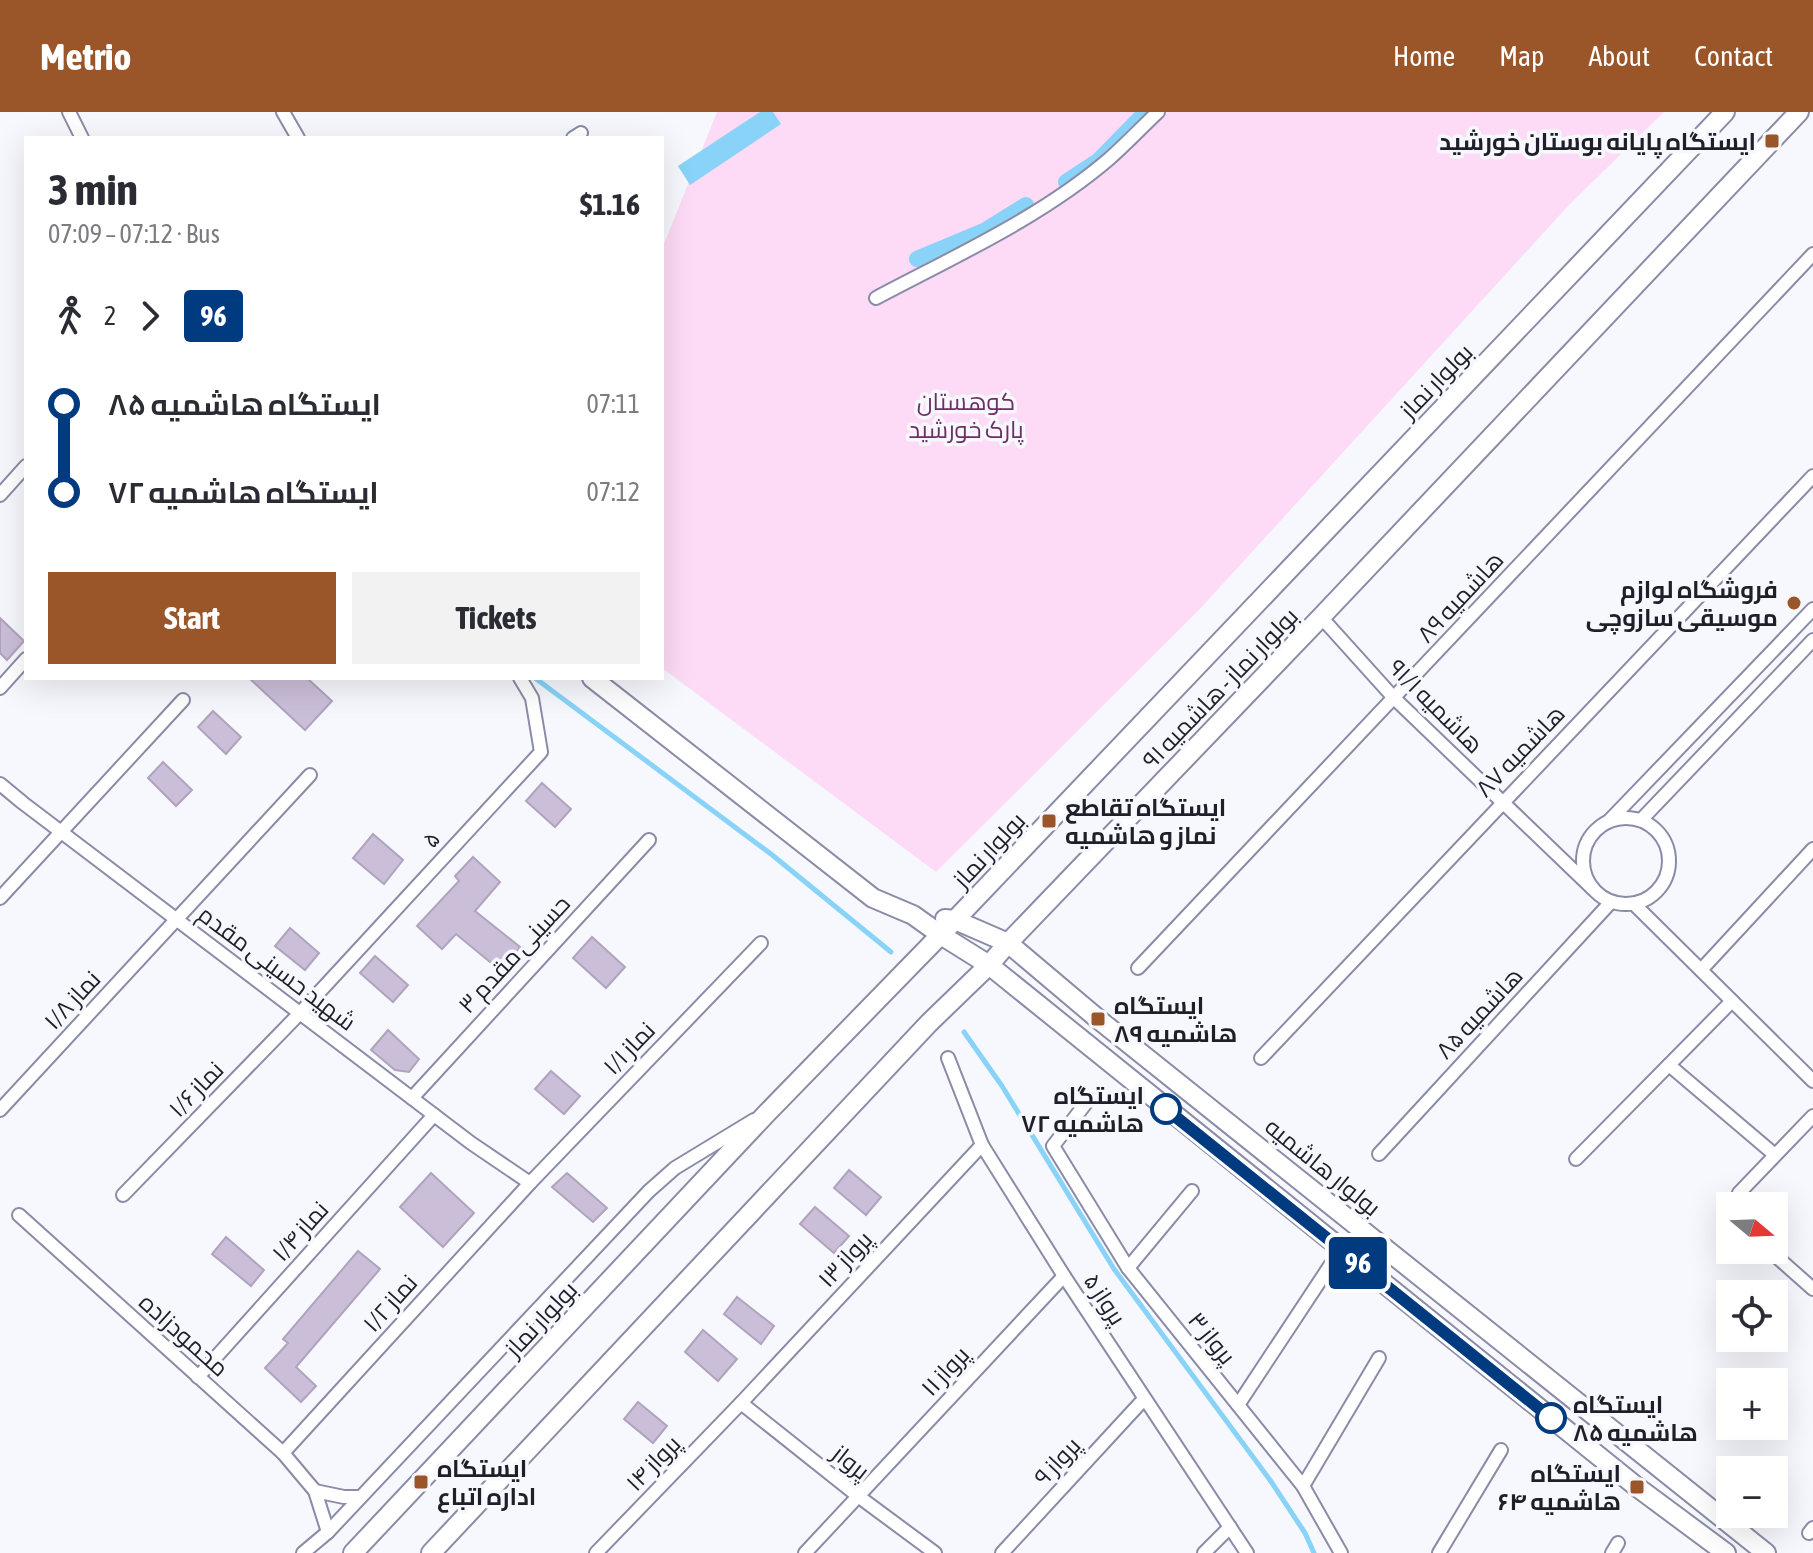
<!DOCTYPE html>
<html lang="en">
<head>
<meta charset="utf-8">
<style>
	body { margin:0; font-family:"Asap Condensed",Cairo,sans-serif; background:#f2f2f3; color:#2b2b33; height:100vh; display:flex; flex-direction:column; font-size:30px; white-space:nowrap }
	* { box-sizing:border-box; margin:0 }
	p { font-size:26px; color:#7c7c81 }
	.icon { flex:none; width:44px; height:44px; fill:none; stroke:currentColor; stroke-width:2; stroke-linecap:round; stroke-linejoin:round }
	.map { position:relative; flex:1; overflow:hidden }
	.panel { position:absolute; left:24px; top:24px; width:640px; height:544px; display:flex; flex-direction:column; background:#fff; border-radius:0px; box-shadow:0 8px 32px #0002 }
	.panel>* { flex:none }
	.badge { padding:0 16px; border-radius:6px; font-size:28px; line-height:52px }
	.needle { width:52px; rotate:109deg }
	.buttons { position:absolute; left:1716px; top:1080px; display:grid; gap:16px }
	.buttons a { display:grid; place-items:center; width:72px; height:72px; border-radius:0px; background:#fff; box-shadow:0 8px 32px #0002; font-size:40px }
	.map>.badge { position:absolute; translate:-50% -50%; box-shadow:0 0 0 4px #fff }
	.legs { display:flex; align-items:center; gap:12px; height:88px; padding:0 24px; font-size:26px }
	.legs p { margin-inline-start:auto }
	.summary { display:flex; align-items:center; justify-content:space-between; height:136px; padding:0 24px }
	h1 { font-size:44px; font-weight:700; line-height:60px }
	.button { display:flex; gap:16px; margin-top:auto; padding:16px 24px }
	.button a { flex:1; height:92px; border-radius:0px; background:#9a5528; color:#fff; font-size:32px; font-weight:700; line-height:92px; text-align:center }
	.button a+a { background:#f2f2f3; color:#2b2b33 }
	ul { padding:0 24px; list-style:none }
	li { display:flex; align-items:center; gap:28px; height:88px; font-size:30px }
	li i { display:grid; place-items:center; width:12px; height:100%; margin:0 10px; background:currentColor }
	li i::after { content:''; width:20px; height:20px; margin:-10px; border:6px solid; border-radius:50%; background:#fff }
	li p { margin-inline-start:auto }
	li:first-child i { background:linear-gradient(#0000 50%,currentColor 0) }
	li:last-child i { background:linear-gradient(currentColor 50%,#0000 0) }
	header { display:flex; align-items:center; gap:48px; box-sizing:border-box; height:112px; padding:0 40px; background:#9a5528; color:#fff }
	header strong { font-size:38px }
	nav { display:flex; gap:44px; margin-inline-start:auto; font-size:28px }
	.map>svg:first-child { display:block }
	.green { fill:#fddaf5 }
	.water { fill:#88d3f7 }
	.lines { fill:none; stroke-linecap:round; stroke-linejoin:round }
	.stream { stroke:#88d3f7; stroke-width:5 }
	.canal { stroke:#88d3f7; stroke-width:16 }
	.building { fill:#cbbed9; stroke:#b0a3bd; stroke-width:2 }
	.street-casing { stroke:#8a8ca7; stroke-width:16 }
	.secondary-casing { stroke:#8a8ca7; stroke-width:22 }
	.street { stroke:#fff; stroke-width:12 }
	.secondary { stroke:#fff; stroke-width:18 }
	.line-1-casing { stroke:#fff; stroke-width:18 }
	.line-1 { stroke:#003b80; stroke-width:12 }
	.poi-dot { fill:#9a5528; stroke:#f7f8fe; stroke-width:3 }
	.stop-1-dot { fill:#fff; stroke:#003b80; stroke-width:4 }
	.labels { text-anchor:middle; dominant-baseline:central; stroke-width:7; stroke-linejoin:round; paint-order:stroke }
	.poi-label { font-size:24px; font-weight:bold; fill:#1f1f2a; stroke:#f7f8fe; text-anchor:end }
	.street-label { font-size:24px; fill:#1f1f2a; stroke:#f7f8fe }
	.park-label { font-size:24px; fill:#702e66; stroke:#f7f8fe }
	.stop-label { font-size:24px; font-weight:bold; fill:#1f1f2a; stroke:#f7f8fe; text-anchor:end }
</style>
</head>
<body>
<header>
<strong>Metrio</strong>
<nav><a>Home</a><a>Map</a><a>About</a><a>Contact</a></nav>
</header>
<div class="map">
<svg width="1813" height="1441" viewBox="0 0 1813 1441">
	<rect width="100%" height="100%" fill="#f7f8fe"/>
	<!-- green -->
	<polygon class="green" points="717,0 1664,0 1568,94 1199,498 936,760 662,556 662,137"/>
	<!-- water -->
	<polygon class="water" points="760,0 773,0 781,12 690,73 678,54"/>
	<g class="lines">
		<!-- stream -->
		<g class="stream">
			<polyline points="535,566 771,742 891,840"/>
			<polyline points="964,920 1002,974 1114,1157 1270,1368 1305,1421 1314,1441"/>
		</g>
		<!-- canal -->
		<g class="canal">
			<polyline points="1066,70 1098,49 1146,0"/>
			<polyline points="917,147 984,119 1026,93"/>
		</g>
	</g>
	<!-- building -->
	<g class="building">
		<polygon points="0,506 24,529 7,548 0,541"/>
		<polygon points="249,566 307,566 332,589 305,618"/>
		<polygon points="213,599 241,625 226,642 198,615"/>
		<polygon points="163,650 192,678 176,694 148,666"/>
		<polygon points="542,671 571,697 555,715 526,689"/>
		<polygon points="373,722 403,748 384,772 353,746"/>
		<polygon points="473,745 500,770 475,799 520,835 501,859 456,822 442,837 417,814 459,769 455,764"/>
		<polygon points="290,816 319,841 305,858 275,834"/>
		<polygon points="592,825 625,855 606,876 573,846"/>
		<polygon points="375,844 408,873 393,890 360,861"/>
		<polygon points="388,918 419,947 409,960 395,958 371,938"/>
		<polygon points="551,959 580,984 564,1002 535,977"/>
		<polygon points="849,1058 881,1085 866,1103 834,1076"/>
		<polygon points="431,1061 474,1101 443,1135 400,1095"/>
		<polygon points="567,1061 607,1096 593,1110 552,1075"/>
		<polygon points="815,1095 849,1124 834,1141 800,1112"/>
		<polygon points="226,1125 264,1158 251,1174 212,1142"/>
		<polygon points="358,1139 380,1157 296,1255 316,1274 301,1290 265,1256 288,1231 283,1227"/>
		<polygon points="737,1185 774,1214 761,1232 724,1202"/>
		<polygon points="703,1218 737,1247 718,1269 685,1240"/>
		<polygon points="638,1290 667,1314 653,1331 624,1307"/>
	</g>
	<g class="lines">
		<defs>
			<g id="street">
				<polyline points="69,0 82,26"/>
				<polyline points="283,0 298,26"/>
				<polyline points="573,26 581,21"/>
				<path d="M876 186C955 144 1040 106 1109 47 1126 32 1141 16 1158 0"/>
				<polyline points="0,383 26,354"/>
				<polyline points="1321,505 1394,586 1593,777"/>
				<polyline points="0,576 26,547"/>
				<polyline points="0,672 23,691 471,1031 530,1071"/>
				<circle cx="1626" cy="749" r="43"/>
				<polyline points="1641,708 1813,528"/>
				<polyline points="1608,710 1813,497"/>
				<polyline points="0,786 183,588"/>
				<polyline points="1634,792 1813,969"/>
				<polyline points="1138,856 1813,142"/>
				<polyline points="1701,858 1813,737"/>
				<polyline points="948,946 982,1033 1064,1164 1247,1441"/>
				<polyline points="1261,946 1813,364"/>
				<polyline points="1669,953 1775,1043"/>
				<polyline points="412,986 649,728"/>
				<polyline points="1086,991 1053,1034 1128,1156 1303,1374 1341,1441"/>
				<polyline points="0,998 310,663"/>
				<polyline points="1379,1042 1611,790"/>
				<polyline points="1576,1047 1732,889"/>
				<polyline points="123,1083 300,901 541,640 532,586 520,566"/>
				<polyline points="1734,1094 1739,1081 1813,1004"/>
				<polyline points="19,1103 283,1341 315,1379 328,1420"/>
				<polyline points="1769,1138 1813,1177"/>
				<polyline points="1128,1156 1192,1079"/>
				<polyline points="198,1265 434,1003"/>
				<polyline points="741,1291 858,1384 935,1441"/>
				<polyline points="1238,1293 1341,1137"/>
				<polyline points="283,1341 530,1071 761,831"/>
				<polyline points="1303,1374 1379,1246"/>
				<polyline points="315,1379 344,1385 360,1385"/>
				<polyline points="1809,1421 1813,1416"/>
				<polyline points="303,1441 328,1420 649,1079 675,1056 754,1008"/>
				<polyline points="596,1441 741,1291 982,1033"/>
				<polyline points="805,1441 1064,1164"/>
				<polyline points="1002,1441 1144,1287"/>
				<polyline points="1204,1441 1230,1415"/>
				<polyline points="1439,1441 1501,1338"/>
				<polyline points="1612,1441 1618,1431"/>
			</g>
			<g id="secondary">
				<polyline points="592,566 873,786 913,803 941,823 989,853 1637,1375 1726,1441"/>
				<polyline points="945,807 955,808 1008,831 1098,907 1766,1441"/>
				<polyline points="353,1441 767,1001 955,808 1725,0"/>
				<polyline points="431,1441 929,911 989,853 1008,831 1321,505 1799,0"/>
			</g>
		</defs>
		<!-- street casing -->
		<use href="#street" class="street-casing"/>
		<!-- secondary casing -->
		<use href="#secondary" class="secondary-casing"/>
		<!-- street -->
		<use href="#street" class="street"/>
		<!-- secondary -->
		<use href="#secondary" class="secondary"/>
	</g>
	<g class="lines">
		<defs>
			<polyline id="line-1" points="1166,997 1551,1306"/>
		</defs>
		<!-- line-1 casing -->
		<use href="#line-1" class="line-1-casing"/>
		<!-- line-1 -->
		<use href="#line-1" class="line-1"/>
	</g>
	<!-- markers -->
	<g class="poi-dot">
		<rect x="1764" y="21" width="16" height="16" rx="4"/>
		<circle cx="1794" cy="491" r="8"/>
		<rect x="1041" y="701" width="16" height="16" rx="4"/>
		<rect x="1090" y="899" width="16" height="16" rx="4"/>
		<rect x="413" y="1362" width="16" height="16" rx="4"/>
		<rect x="1629" y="1367" width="16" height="16" rx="4"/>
	</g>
	<g class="stop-1-dot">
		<circle cx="1166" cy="997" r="14"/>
		<circle cx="1551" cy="1306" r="14"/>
	</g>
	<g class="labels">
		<!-- poi labels -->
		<g class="poi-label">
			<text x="1756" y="29">ایستگاه پایانه بوستان خورشید</text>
			<text x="1778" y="477">فروشگاه لوازم<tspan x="1778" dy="28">موسیقی سازوچی</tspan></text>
			<text x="1065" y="695" text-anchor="start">ایستگاه تقاطع<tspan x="1065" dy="28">نماز و هاشمیه</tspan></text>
			<text x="1114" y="893" text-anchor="start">ایستگاه<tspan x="1114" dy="28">هاشمیه ۸۹</tspan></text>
			<text x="437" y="1356" text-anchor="start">ایستگاه<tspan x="437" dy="28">اداره اتباع</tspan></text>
			<text x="1621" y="1361">ایستگاه<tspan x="1621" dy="28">هاشمیه ۶۴</tspan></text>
		</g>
		<!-- street labels -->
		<g class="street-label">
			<text transform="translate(1436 269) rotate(-46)">بولوار نماز</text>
			<text transform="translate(1460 485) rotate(-47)">هاشمیه ۸۹</text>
			<text transform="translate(1220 576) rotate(-46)">بولوار نماز - هاشمیه ۹۱</text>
			<text transform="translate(1436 594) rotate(45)">هاشمیه ۹۱/۱</text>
			<text transform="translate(1520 639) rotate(-46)">هاشمیه ۸۷</text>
			<text transform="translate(431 727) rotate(-47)">۵</text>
			<text transform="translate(989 738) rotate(-47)">بولوار نماز</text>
			<text transform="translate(514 842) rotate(-47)">حسینی مقدم ۳</text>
			<text transform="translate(277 856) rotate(37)">شهید حسینی مقدم</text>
			<text transform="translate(72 888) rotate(-47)">نماز ۱/۸</text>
			<text transform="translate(1479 901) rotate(-47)">هاشمیه ۸۵</text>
			<text transform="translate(629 936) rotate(-46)">نماز ۱/۱</text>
			<text transform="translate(196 977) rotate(-46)">نماز ۱/۶</text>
			<text transform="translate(1323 1055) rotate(39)">بولوار هاشمیه</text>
			<text transform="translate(300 1119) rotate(-48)">نماز ۱/۴</text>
			<text transform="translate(845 1147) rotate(-47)">پرواز ۱۳</text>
			<text transform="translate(1105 1187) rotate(57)">پرواز ۵</text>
			<text transform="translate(390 1191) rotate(-48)">نماز ۱/۲</text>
			<text transform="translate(541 1207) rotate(-47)">بولوار نماز</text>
			<text transform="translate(184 1223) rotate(42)">محمودزاده</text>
			<text transform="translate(1212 1226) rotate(51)">پرواز ۳</text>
			<text transform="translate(945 1259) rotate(-47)">پرواز ۱۱</text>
			<text transform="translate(1057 1349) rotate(-47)">پرواز ۹</text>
			<text transform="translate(851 1350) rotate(38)">پرواز</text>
			<text transform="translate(653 1351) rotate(-46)">پرواز ۱۴</text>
		</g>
		<!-- park labels -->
		<g class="park-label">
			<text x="966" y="289">کوهستان<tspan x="966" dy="28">پارک خورشید</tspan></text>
		</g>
		<!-- stop labels -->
		<g class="stop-label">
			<text x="1144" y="983">ایستگاه<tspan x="1144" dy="28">هاشمیه ۷۲</tspan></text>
			<text x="1573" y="1292" text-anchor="start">ایستگاه<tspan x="1573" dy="28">هاشمیه ۸۵</tspan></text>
		</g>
	</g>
</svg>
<div class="buttons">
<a><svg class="needle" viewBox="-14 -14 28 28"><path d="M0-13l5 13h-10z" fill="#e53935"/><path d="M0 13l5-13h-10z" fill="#7c7c81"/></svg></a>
<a><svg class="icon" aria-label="locate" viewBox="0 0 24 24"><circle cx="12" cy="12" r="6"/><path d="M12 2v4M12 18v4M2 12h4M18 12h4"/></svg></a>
<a>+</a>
<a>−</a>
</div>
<b class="badge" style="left:1358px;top:1151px;background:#003b80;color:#fff">96</b>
<section class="panel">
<div class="summary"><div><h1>3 min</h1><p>07:09 – 07:12 · Bus</p></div><b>$1.16</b></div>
<div class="legs"><svg class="icon" aria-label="walk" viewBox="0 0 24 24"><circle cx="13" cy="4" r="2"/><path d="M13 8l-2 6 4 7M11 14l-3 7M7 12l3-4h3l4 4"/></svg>2<svg class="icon" aria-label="forward" viewBox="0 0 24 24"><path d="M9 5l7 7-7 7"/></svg><b class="badge" style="background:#003b80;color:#fff">96</b></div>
<ul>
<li><i style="color:#003b80"></i><b>ایستگاه هاشمیه ۸۵</b><p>07:11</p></li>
<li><i style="color:#003b80"></i><b>ایستگاه هاشمیه ۷۲</b><p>07:12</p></li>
</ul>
<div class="button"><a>Start</a><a>Tickets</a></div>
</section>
</div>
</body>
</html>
